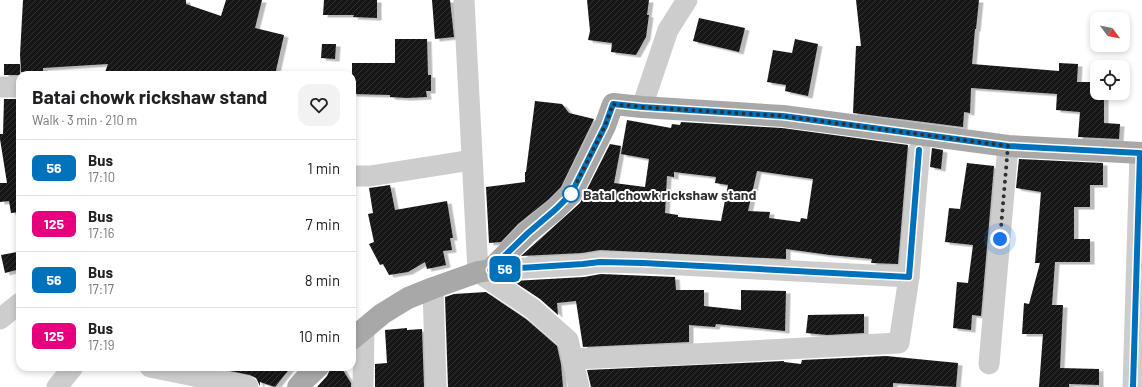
<!DOCTYPE html>
<html lang="en">
<head>
<meta charset="utf-8">
<style>
	body { margin:0; font-family:Barlow,sans-serif; background:#f2f2f2; color:#202124; height:100vh; display:flex; flex-direction:column; font-size:15px; white-space:nowrap }
	* { box-sizing:border-box; margin:0 }
	p { font-size:13px; color:#757577 }
	.icon { flex:none; width:22px; height:22px; fill:none; stroke:currentColor; stroke-width:2; stroke-linecap:round; stroke-linejoin:round }
	.map { position:relative; flex:1; overflow:hidden }
	.side { position:absolute; left:16px; top:71px; width:340px; height:300px; display:flex; flex-direction:column; background:#fff; border-radius:12px; box-shadow:0 2px 6px #0003 }
	.side>* { flex:none }
	.badge { padding:0 8px; border-radius:6px; font-size:14px; line-height:26px }
	.needle { width:26px; rotate:122deg }
	.controls { position:absolute; left:1090px; top:12px; display:grid; gap:8px }
	.controls a { display:grid; place-items:center; width:40px; height:40px; border-radius:8px; background:#fff; box-shadow:0 2px 6px #0003; font-size:20px }
	.you { position:absolute; width:20px; height:20px; margin:-10px; border:3px solid #fff; border-radius:50%; background:#1a73e8; box-shadow:0 0 0 6px #1a73e833 }
	.map>.badge { position:absolute; translate:-50% -50%; box-shadow:0 0 0 2px #fff }
	.round { display:grid; place-items:center; flex:none; width:42px; height:42px; border-radius:12px; background:#f2f2f2 }
	.head { display:flex; align-items:center; justify-content:space-between; height:68px; padding:0 16px }
	h1 { font-size:19px; font-weight:700; line-height:30px }
	ul { padding:0; list-style:none }
	li { display:flex; align-items:center; gap:12px; height:56px; padding:0 16px; border-top:1px solid #e0e0e0 }
	li div { flex:1 }
	li b { display:block; font-size:15px }
	li em { font-style:normal }
	li .badge { min-width:44px; font-weight:700; text-align:center }
	.map>svg:first-child { display:block }
	.building { fill:url(#building-hatch); fill-rule:evenodd; filter:url(#shadow) }
	.lines { fill:none; stroke-linecap:round; stroke-linejoin:round }
	.minor { stroke:#cdcdcd; stroke-width:21 }
	.major { stroke:#a8a8a8; stroke-width:22 }
	.line-casing { stroke:#fff; stroke-width:9 }
	.line { stroke:#0072bc; stroke-width:6 }
	.walk { stroke:#303030; stroke-width:4; stroke-dasharray:0 7.2 }
	.stop-dot { fill:#fff; stroke:#0072bc; stroke-width:2 }
	.labels { text-anchor:middle; dominant-baseline:central; stroke-width:4; stroke-linejoin:round; paint-order:stroke }
	.stop-label { font-size:14px; font-weight:bold; fill:#303030; stroke:#fff; text-anchor:start }
</style>
</head>
<body>
<div class="map">
<svg width="1142" height="387" viewBox="0 0 1142 387">
	<defs>
		<pattern id="building-hatch" width="6" height="6" patternUnits="userSpaceOnUse"><rect width="6" height="6" fill="#171717"/><path d="M-1 1l2-2M0 6l6-6M5 7l2-2" fill="none" stroke="#303030"/></pattern>
		<filter id="shadow"><feDropShadow dx="4.5" dy="2.5" stdDeviation="0" flood-color="#0004"/></filter>
	</defs>
	<rect width="100%" height="100%" fill="#fff"/>
	<!-- building -->
	<g class="building">
		<polygon points="23,0 186,0 186,4 221,16 226,0 262,0 255,28 284,35 275,75 104,75 108,64 43,68 43,71 21,72 20,55"/>
		<polygon points="324,0 377,0 377,18 353,17 354,15 323,15"/>
		<polygon points="432,0 450,0 454,37 435,39"/>
		<polygon points="587,0 649,0 647,15 649,15 646,37 636,55 611,52 612,43 588,40 590,31"/>
		<polygon points="856,0 979,0 976,29 975,29 972,64 1059,71 1059,63 1078,64 1077,82 1097,82 1097,93 1104,93 1104,123 1120,124 1119,139 1078,137 1080,112 1056,110 1057,94 971,88 970,113 964,112 963,127 853,113 856,46 861,46"/>
		<polygon points="699,18 745,28 739,52 693,41"/>
		<polygon points="395,39 427,39 428,75 431,75 431,91 426,91 427,97 407,98 390,97 390,95 352,94 352,63 395,63"/>
		<polygon points="795,39 818,44 808,96 785,91 786,85 767,82 773,50 792,53"/>
		<polygon points="322,44 336,44 335,59 321,58"/>
		<rect x="4" y="64" width="16" height="11"/>
		<polygon points="4,99 20,99 20,212 11,213 9,201 0,202 0,183 7,183 0,139 0,134 3,134"/>
		<polygon points="535,101 562,104 569,113 594,119 561,187 548,200 518,224 501,242 489,243 486,187 525,182 525,172 526,172"/>
		<path d="M627 120 671 128 672 124 680 125 681 122 782 128 908 145 898 264 871 263 872 259 830 255 786 249V259L600 250 582 253 521 256 580 203 610 144 621 146 614 183 645 187 649 159 621 154ZM757 171 813 179 807 219 801 218 800 222 769 218 770 212 748 211ZM674 172 716 177 715 183 728 185 721 221 678 217V215L665 213 667 176 674 177Z"/>
		<polygon points="932,148 943,150 941,169 930,167"/>
		<polygon points="1019,159 1103,163 1103,185 1090,185 1090,207 1074,207 1074,239 1090,239 1090,262 1055,262 1052,305 1063,305 1060,368 1099,369 1099,385 1069,384 1069,387 1039,387 1043,334 1022,334 1024,303 1029,304 1040,263 1035,263 1041,192 1016,188"/>
		<polygon points="967,163 994,166 981,316 972,315 971,330 953,328 957,282 968,283 973,245 945,242 949,208 960,209"/>
		<polygon points="390,185 395,210 447,201 453,238 450,238 452,250 443,251 446,265 427,269 425,262 408,272 389,275 383,264 380,265 369,244 374,242 368,214 373,213 369,188"/>
		<polygon points="17,252 20,269 5,273 1,255"/>
		<polygon points="601,274 675,277 676,290 704,290 704,306 741,310 741,290 786,291 785,331 716,324 715,327 689,325 689,342 583,347 576,301 557,303 558,315 540,299 513,281 584,277"/>
		<polygon points="486,292 526,319 557,346 561,364 563,387 448,387 445,297 454,294"/>
		<polygon points="864,314 864,333 827,335 806,333 808,315"/>
		<polygon points="407,328 407,330 422,329 424,387 375,387 375,364 387,363 385,330"/>
		<polygon points="886,356 958,363 956,387 893,383 893,387 591,387 587,370 784,361 784,362 801,364 802,360"/>
		<polygon points="210,367 291,367 275,387 260,382 260,386 256,378 250,375"/>
		<polygon points="331,367 341,367 351,383 351,387 317,387 327,376"/>
	</g>
	<g class="lines">
		<!-- minor -->
		<g class="minor">
			<polyline points="464,0 478,272 533,309 568,340 579,387"/>
			<polyline points="0,87 20,87"/>
			<polyline points="642,107 668,30 687,0"/>
			<polyline points="352,176 370,176 472,160"/>
			<polyline points="490,270 583,265 600,262 643,263 909,277"/>
			<polyline points="433,288 436,387"/>
			<polyline points="0,319 20,303"/>
			<polyline points="573,359 694,354 899,343 909,277 921,134"/>
			<polyline points="989,364 1008,146"/>
			<polyline points="150,367 248,387"/>
			<polyline points="57,387 73,367"/>
			<polyline points="363,387 364,330"/>
			<polyline points="1133,387 1140,153"/>
		</g>
		<!-- major -->
		<g class="major">
			<polyline points="352,339 382,314 408,298 433,288 478,272 490,270 527,233 556,209 571,194 605,126 613,104 642,107 783,116 1008,146 1142,153"/>
			<polyline points="298,387 305,379 318,367"/>
		</g>
	</g>
	<g class="lines">
		<defs>
			<polyline id="line" points="919,150 909,277 643,263 600,262 583,264 490,270 528,233 556,209 571,194 605,126 613,104 642,107 783,116 1008,146 1140,153 1133,387"/>
		</defs>
		<!-- line casing -->
		<use href="#line" class="line-casing"/>
		<!-- line -->
		<use href="#line" class="line"/>
		<!-- walk -->
		<polyline class="walk" points="571,194 605,126 613,104 642,107 783,116 1008,146 1000,239"/>
	</g>
	<!-- markers -->
	<circle class="stop-dot" cx="571" cy="194" r="8"/>
	<g class="labels">
		<!-- stop labels -->
		<g class="stop-label">
			<text x="583" y="194">Batai chowk rickshaw stand</text>
		</g>
	</g>
</svg>
<div class="controls">
<a><svg class="needle" viewBox="-14 -14 28 28"><path d="M0-13l5 13h-10z" fill="#e53935"/><path d="M0 13l5-13h-10z" fill="#757577"/></svg></a>
<a><svg class="icon" aria-label="locate" viewBox="0 0 24 24"><circle cx="12" cy="12" r="6"/><path d="M12 2v4M12 18v4M2 12h4M18 12h4"/></svg></a>
</div>
<div class="you" style="left:1000px;top:239px"></div>
<b class="badge" style="left:505px;top:269px;background:#0072bc;color:#fff">56</b>
<section class="side">
<div class="head"><div><h1>Batai chowk rickshaw stand</h1><p>Walk · 3 min · 210 m</p></div><a class="round"><svg class="icon" aria-label="heart" viewBox="0 0 24 24"><path d="M12 20l-8-8c-3-5 5-10 8-4 3-6 11-1 8 4z"/></svg></a></div>
<ul>
<li><span class="badge" style="background:#0072bc;color:#fff">56</span><div><b>Bus</b><p>17:10</p></div><em>1 min</em></li>
<li><span class="badge" style="background:#e6007e;color:#fff">125</span><div><b>Bus</b><p>17:16</p></div><em>7 min</em></li>
<li><span class="badge" style="background:#0072bc;color:#fff">56</span><div><b>Bus</b><p>17:17</p></div><em>8 min</em></li>
<li><span class="badge" style="background:#e6007e;color:#fff">125</span><div><b>Bus</b><p>17:19</p></div><em>10 min</em></li>
</ul>
</section>
</div>
</body>
</html>
